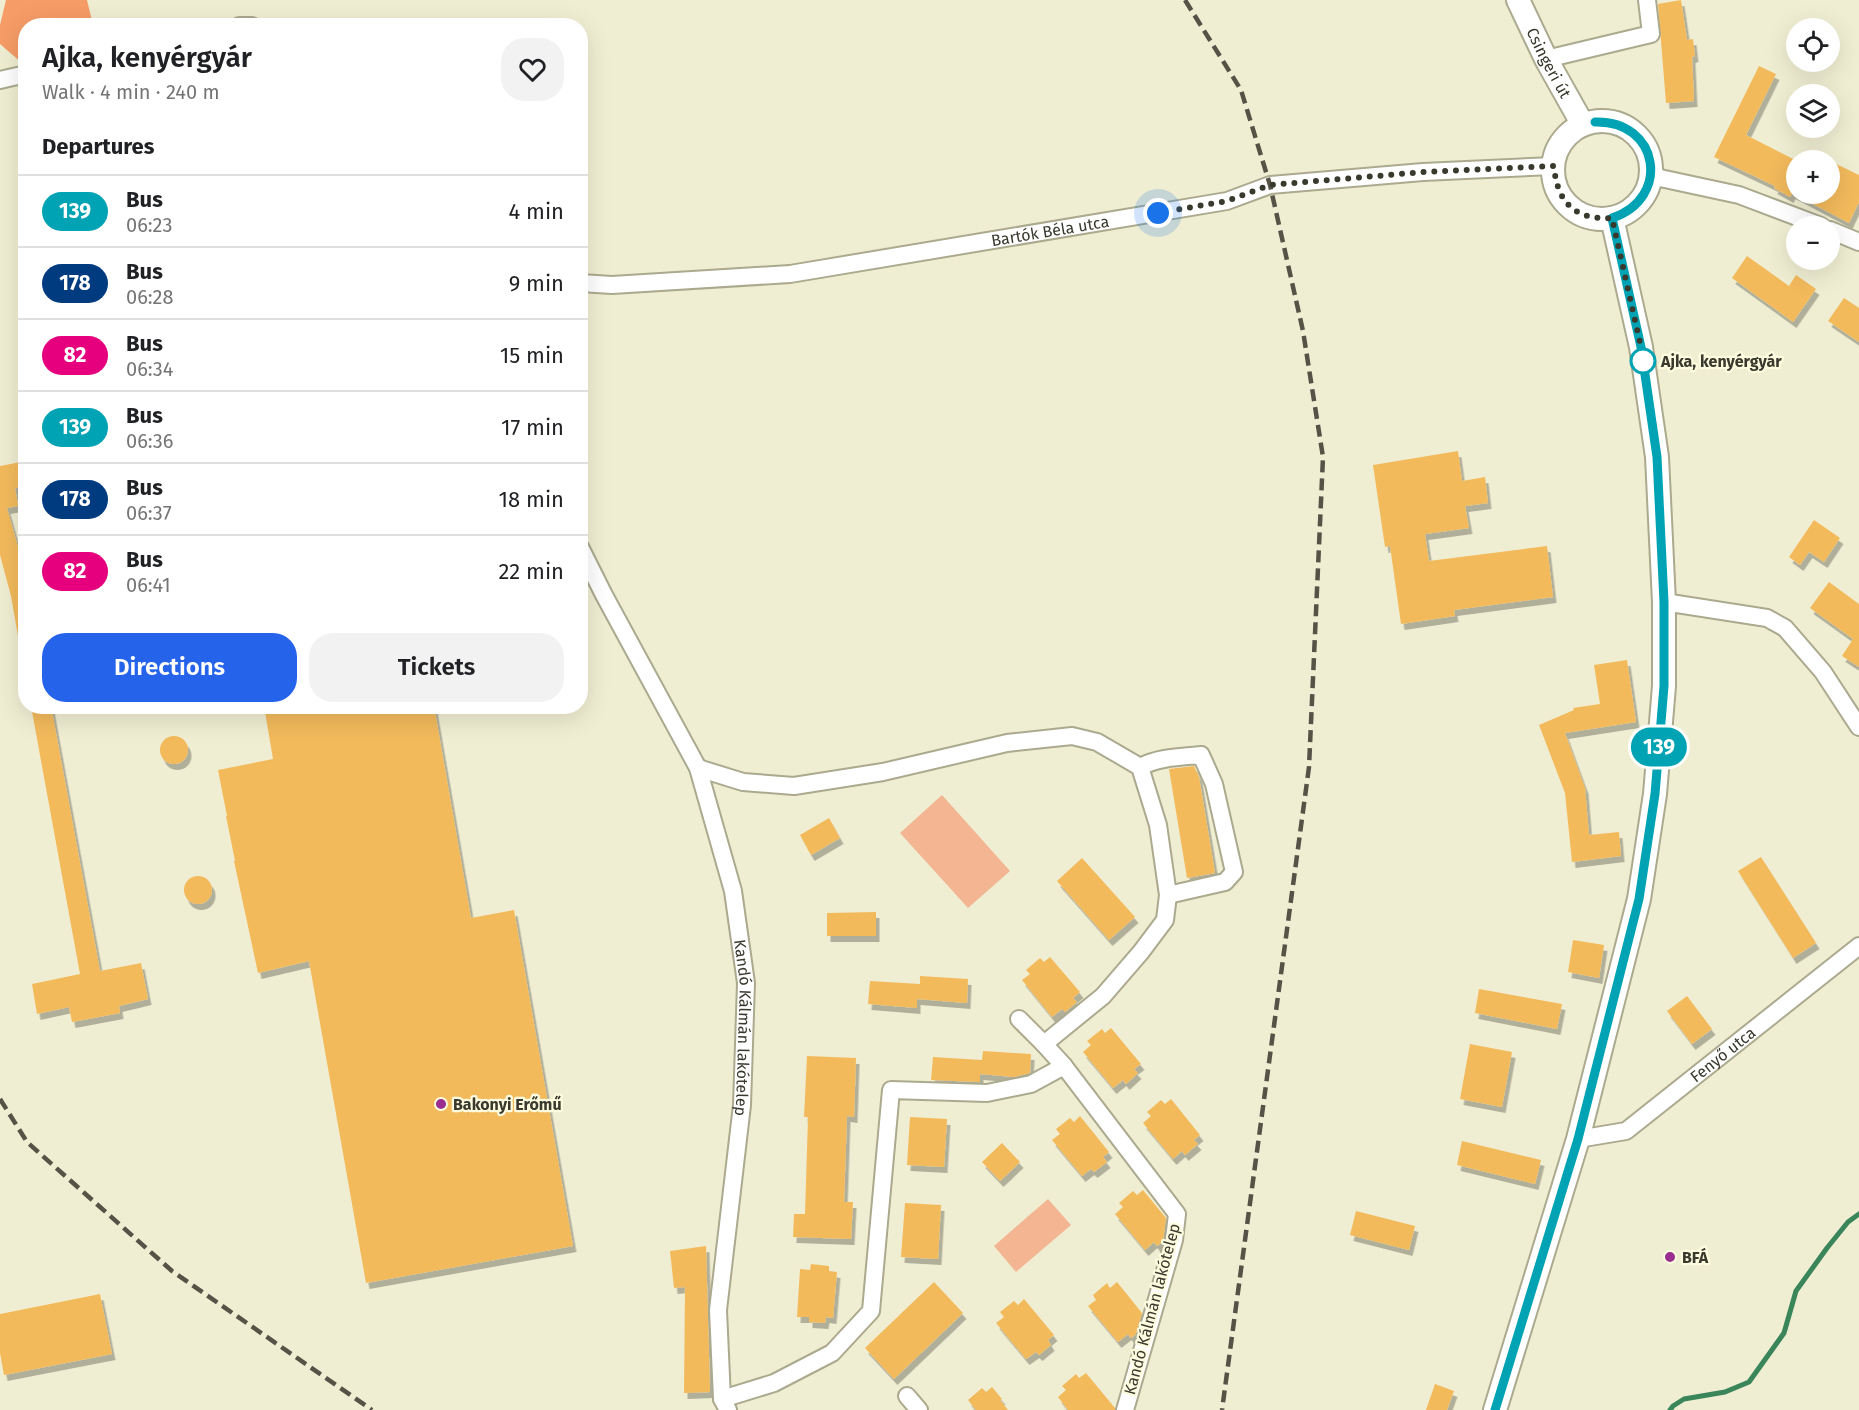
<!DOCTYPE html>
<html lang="en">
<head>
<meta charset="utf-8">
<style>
	body { margin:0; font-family:"Fira Sans",sans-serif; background:#f2f2f2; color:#202124; height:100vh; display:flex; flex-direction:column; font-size:22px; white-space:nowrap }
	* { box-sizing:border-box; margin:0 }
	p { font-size:20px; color:#757577 }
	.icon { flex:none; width:33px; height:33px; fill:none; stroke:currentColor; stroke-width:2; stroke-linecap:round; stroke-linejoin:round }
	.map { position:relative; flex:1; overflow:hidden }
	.sheet { position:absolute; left:18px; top:18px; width:570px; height:696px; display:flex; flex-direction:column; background:#fff; border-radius:24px; box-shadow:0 6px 24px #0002 }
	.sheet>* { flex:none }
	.badge { padding:0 12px; border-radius:20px; font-size:21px; line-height:39px }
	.controls { position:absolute; left:1786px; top:18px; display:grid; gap:12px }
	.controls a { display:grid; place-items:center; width:54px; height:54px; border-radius:50%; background:#fff; box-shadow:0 6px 24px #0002; font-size:30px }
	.you { position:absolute; width:30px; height:30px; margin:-15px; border:4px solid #fff; border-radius:50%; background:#1a73e8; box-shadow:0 0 0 9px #1a73e833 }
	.map>.badge { position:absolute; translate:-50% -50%; box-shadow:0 0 0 3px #fff }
	h2 { padding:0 24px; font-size:22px; line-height:54px }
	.round { display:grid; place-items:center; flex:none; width:63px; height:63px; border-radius:24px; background:#f2f2f2 }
	.summary { display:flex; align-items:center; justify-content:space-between; height:102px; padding:0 24px }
	h1 { font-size:28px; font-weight:600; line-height:45px }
	.primary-button { display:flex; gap:12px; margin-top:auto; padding:12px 24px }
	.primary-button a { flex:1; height:69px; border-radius:24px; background:#2563eb; color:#fff; font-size:24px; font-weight:600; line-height:69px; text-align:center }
	.primary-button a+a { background:#f2f2f2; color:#202124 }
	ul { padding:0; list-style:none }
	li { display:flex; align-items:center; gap:18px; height:72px; padding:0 24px; border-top:2px solid #e0e0e0 }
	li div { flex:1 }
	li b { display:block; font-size:22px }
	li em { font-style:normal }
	li .badge { min-width:66px; font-weight:700; text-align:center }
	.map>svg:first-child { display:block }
	.green { fill:#f3b592 }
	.forest { fill:#f69c66 }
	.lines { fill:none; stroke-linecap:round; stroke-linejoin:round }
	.stream { stroke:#3a855a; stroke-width:5 }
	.building { fill:#f3ba5c; filter:url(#shadow) }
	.street-casing { stroke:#aba98e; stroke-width:20 }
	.secondary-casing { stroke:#aba98e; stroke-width:26 }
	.street { stroke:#fff; stroke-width:16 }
	.secondary { stroke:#fff; stroke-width:22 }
	.rail { stroke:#545346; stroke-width:4.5; stroke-dasharray:12 6; stroke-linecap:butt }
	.line-casing { stroke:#fff; stroke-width:14 }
	.line { stroke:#00a3b4; stroke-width:9 }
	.walk { stroke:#3a392e; stroke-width:6; stroke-dasharray:0 10.8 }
	.stop-dot { fill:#fff; stroke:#00a3b4; stroke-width:3 }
	.poi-dot { fill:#992e90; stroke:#fefcdf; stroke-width:2 }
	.labels { text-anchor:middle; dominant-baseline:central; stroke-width:4.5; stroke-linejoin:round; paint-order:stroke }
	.street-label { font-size:16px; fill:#3a392e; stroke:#fefcdf }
	.stop-label { font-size:16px; font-weight:bold; fill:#3a392e; stroke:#fefcdf; text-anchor:start }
	.poi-label { font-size:16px; font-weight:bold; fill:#3a392e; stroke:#fefcdf; text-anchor:start }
</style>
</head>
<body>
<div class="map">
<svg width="1859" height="1410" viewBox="0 0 1859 1410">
	<defs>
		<filter id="shadow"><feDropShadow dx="3.5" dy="6" stdDeviation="0" flood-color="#0004"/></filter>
	</defs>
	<rect width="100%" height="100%" fill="#f0eed2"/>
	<!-- green -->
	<g class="green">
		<polygon points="942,795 1010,871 968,908 900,833"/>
		<polygon points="1048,1199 1071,1225 1016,1272 994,1246"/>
	</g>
	<!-- forest -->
	<polygon class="forest" points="6,0 87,0 93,25 26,26 25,63 22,63 0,44 0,25"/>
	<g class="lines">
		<!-- stream -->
		<polyline class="stream" points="1670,1410 1673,1406 1684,1399 1725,1392 1749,1382 1784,1333 1796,1291 1827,1248 1848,1222 1859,1214"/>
	</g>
	<!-- building -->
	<g class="building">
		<polygon points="1681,0 1687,40 1693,39 1695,56 1692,57 1694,101 1666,103 1658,4"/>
		<polygon points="1759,66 1776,74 1746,135 1797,161 1797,194 1830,194 1830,161 1859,175 1859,202 1849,223 1792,193 1790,197 1774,188 1775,186 1714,157"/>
		<polygon points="1747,256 1789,286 1796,275 1816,289 1793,322 1732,278"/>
		<polygon points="1844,298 1859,308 1859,342 1828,321"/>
		<polygon points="1458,451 1462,481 1485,477 1488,503 1465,506 1469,528 1425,534 1429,561 1547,546 1553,597 1454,610 1455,616 1401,624 1390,546 1385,547 1373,465"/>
		<polygon points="26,461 26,486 15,488 18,506 7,508 26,576 26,635 18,636 11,596 0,555 0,466"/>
		<polygon points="1814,520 1840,538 1824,562 1809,552 1800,565 1789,557"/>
		<polygon points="1829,582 1859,604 1859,667 1842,656 1853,639 1810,608"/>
		<polygon points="1627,660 1636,722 1565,733 1585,788 1589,835 1619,832 1621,856 1572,862 1565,793 1539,725 1574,710 1573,708 1600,704 1594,665"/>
		<polygon points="31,706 51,706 100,971 141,963 148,999 119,1006 120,1013 72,1022 69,1007 37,1014 32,984 80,974"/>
		<polygon points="264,706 434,706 471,918 514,910 573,1246 366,1283 309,961 258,973 234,861 235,861 226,816 227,816 218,770 273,759"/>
		<circle cx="174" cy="750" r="14"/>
		<polygon points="1194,766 1199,777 1215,873 1187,878 1169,769"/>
		<polygon points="829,818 840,838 811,855 800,835"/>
		<polygon points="1761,857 1816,943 1793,958 1738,871"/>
		<polygon points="1082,858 1135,917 1109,940 1057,881"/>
		<circle cx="198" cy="890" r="14"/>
		<polygon points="876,912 876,936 827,936 827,913"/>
		<polygon points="1573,940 1604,945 1599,978 1568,972"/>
		<polygon points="1050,957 1080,992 1073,998 1077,1002 1065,1012 1062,1009 1052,1017 1022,980 1030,974 1026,970 1040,958 1044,962"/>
		<polygon points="920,976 968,979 967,1003 917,999 917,1008 868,1004 870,981 920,984"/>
		<polygon points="1479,989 1562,1004 1557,1029 1475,1013"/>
		<polygon points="1687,996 1712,1029 1692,1044 1667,1011"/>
		<polygon points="1111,1028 1141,1064 1134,1069 1138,1073 1126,1084 1123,1080 1113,1088 1083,1052 1091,1045 1087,1041 1102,1029 1105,1033"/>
		<polygon points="1470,1044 1512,1052 1502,1107 1460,1099"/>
		<polygon points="983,1051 1031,1054 1030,1073 1014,1077 980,1074 980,1082 931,1080 933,1057 982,1060"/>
		<polygon points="807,1056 856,1058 854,1117 847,1116 844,1202 853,1202 851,1239 793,1237 794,1214 805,1214 808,1117 804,1117"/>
		<polygon points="1171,1099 1200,1135 1194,1140 1198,1144 1185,1155 1182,1151 1173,1159 1143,1123 1151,1116 1147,1112 1161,1100 1165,1104"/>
		<polygon points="1080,1116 1109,1152 1103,1157 1107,1162 1094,1172 1091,1169 1082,1176 1052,1140 1060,1134 1056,1129 1070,1118 1074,1122"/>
		<polygon points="910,1117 947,1119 944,1167 907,1165"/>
		<polygon points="1462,1141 1541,1160 1535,1184 1457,1165"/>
		<polygon points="1002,1143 1020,1162 1000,1181 982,1162"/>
		<polygon points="1143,1190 1166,1218 1163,1241 1157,1246 1154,1242 1145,1250 1115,1214 1123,1207 1119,1203 1133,1191 1137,1195"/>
		<polygon points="905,1203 941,1205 938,1259 901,1257"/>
		<polygon points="1356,1211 1415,1226 1409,1250 1350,1235"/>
		<polygon points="706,1246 710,1392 684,1393 685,1287 674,1288 670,1251"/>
		<polygon points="811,1264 829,1266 829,1271 837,1272 833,1318 826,1317 825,1323 809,1322 809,1317 797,1317 800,1269 810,1270"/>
		<polygon points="934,1282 963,1313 894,1379 865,1348"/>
		<polygon points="1117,1282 1142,1313 1136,1334 1131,1338 1128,1334 1118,1342 1088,1306 1096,1300 1093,1295 1107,1283 1110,1288"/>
		<polygon points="100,1294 112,1354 4,1375 0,1353 0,1314"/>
		<polygon points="1024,1299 1054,1335 1048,1340 1051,1345 1039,1355 1036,1352 1026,1359 996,1323 1004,1317 1000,1312 1014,1301 1018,1305"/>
		<polygon points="1086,1373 1115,1408 1115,1410 1068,1410 1058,1397 1066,1390 1062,1386 1076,1374 1079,1378"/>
		<polygon points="1435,1384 1454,1391 1447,1410 1426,1410"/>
		<polygon points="992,1387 1002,1399 1000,1400 1008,1410 976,1410 968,1400 982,1388 986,1392"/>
	</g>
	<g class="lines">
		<defs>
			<g id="street">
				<polyline points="239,26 252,26"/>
				<polyline points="1546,59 1651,34 1647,0"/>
				<polyline points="0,80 26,74"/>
				<polyline points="1651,172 1660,178 1739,195 1821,226"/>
				<polyline points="1830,230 1859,242"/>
				<path id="s1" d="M580 283 612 285 790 274 1227 201 1270 185 1423 172 1553 166"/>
				<path id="s2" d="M580 547 604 595 698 768 733 891 746 983 742 1105 718 1310 722 1399 728 1410"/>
				<polyline points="1664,602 1767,618 1785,628 1823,672 1859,727"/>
				<path d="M1140 767C1159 757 1180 757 1201 755L1214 784 1234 872 1225 882 1168 895"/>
				<polyline points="698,768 743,782 794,786 883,772 1007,743 1072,736 1097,742 1140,767 1158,825 1168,895 1165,920 1141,952 1103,996 1044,1044 1064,1066 1177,1214 1174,1240 1125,1410"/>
				<polyline points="1019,1019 1044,1044"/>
				<path id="s3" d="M1578 1139 1626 1131 1859 946"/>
				<polyline points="907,1396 919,1410"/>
				<polyline points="722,1399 774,1383 832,1353 871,1311 891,1090 987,1093 1031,1084 1064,1066"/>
			</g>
			<g id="secondary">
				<path id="s4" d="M1518 0 1546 59 1583 125"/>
				<circle cx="1602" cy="170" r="49"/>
				<polyline points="1495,1410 1578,1139 1639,899 1655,794 1664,686 1664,602 1657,457 1641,347 1612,218"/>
			</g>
		</defs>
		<!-- street casing -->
		<use href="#street" class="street-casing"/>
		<!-- secondary casing -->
		<use href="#secondary" class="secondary-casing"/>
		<!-- street -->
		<use href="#street" class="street"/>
		<!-- secondary -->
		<use href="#secondary" class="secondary"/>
		<!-- rail -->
		<g class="rail">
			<polyline points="1185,0 1241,90 1270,185 1303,331 1323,457 1309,767 1222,1410"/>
			<polyline points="0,1099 27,1142 172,1271 372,1410"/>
		</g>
	</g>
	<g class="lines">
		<defs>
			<path id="line" d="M1495 1410 1578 1139 1639 899 1655 794 1664 686V602L1657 457 1641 347 1612 218C1672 198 1659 120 1595 122"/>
		</defs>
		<!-- line casing -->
		<use href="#line" class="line-casing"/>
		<!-- line -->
		<use href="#line" class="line"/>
		<!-- walk -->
		<path class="walk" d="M1158 213 1227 201 1270 185 1424 172 1554 166C1557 203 1575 220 1612 218L1641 347 1644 369 1643 361"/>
	</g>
	<!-- markers -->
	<circle class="stop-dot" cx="1643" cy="361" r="12"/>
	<g class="poi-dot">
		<circle cx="441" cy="1104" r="6"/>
		<circle cx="1670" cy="1257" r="6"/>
	</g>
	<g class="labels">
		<!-- street labels -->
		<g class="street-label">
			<text stroke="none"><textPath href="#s4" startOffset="70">Csingeri út</textPath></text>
			<text stroke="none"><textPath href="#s1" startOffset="474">Bartók Béla utca</textPath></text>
			<text stroke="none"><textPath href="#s2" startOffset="516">Kandó Kálmán lakótelep</textPath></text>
			<text stroke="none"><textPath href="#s3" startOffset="172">Fenyő utca</textPath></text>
			<text transform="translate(1152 1309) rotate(-75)">Kandó Kálmán lakótelep</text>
		</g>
		<!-- stop labels -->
		<g class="stop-label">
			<text x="1661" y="361">Ajka, kenyérgyár</text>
		</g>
		<!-- poi labels -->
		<g class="poi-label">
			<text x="453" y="1104">Bakonyi Erőmű</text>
			<text x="1682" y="1257">BFÁ</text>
		</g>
	</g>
</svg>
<div class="controls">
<a><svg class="icon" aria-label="locate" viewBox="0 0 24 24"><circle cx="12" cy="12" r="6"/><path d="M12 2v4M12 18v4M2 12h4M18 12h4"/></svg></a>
<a><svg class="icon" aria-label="layers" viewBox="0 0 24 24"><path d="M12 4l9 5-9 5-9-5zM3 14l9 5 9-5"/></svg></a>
<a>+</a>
<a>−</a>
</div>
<div class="you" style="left:1158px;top:213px"></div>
<b class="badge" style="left:1659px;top:747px;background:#00a3b4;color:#fff">139</b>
<section class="sheet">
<div class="summary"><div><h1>Ajka, kenyérgyár</h1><p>Walk · 4 min · 240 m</p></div><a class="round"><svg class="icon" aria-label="heart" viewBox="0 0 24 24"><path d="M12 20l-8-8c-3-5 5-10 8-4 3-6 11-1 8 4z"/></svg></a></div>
<h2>Departures</h2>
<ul>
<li><span class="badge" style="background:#00a3b4;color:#fff">139</span><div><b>Bus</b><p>06:23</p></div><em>4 min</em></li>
<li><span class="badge" style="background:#003b80;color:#fff">178</span><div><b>Bus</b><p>06:28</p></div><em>9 min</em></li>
<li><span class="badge" style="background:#e6007e;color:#fff">82</span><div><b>Bus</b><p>06:34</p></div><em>15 min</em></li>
<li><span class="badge" style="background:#00a3b4;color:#fff">139</span><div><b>Bus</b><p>06:36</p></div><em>17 min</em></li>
<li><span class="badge" style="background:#003b80;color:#fff">178</span><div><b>Bus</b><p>06:37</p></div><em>18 min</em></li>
<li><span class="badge" style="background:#e6007e;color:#fff">82</span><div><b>Bus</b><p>06:41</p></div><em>22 min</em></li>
</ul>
<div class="primary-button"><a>Directions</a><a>Tickets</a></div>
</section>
</div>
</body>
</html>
